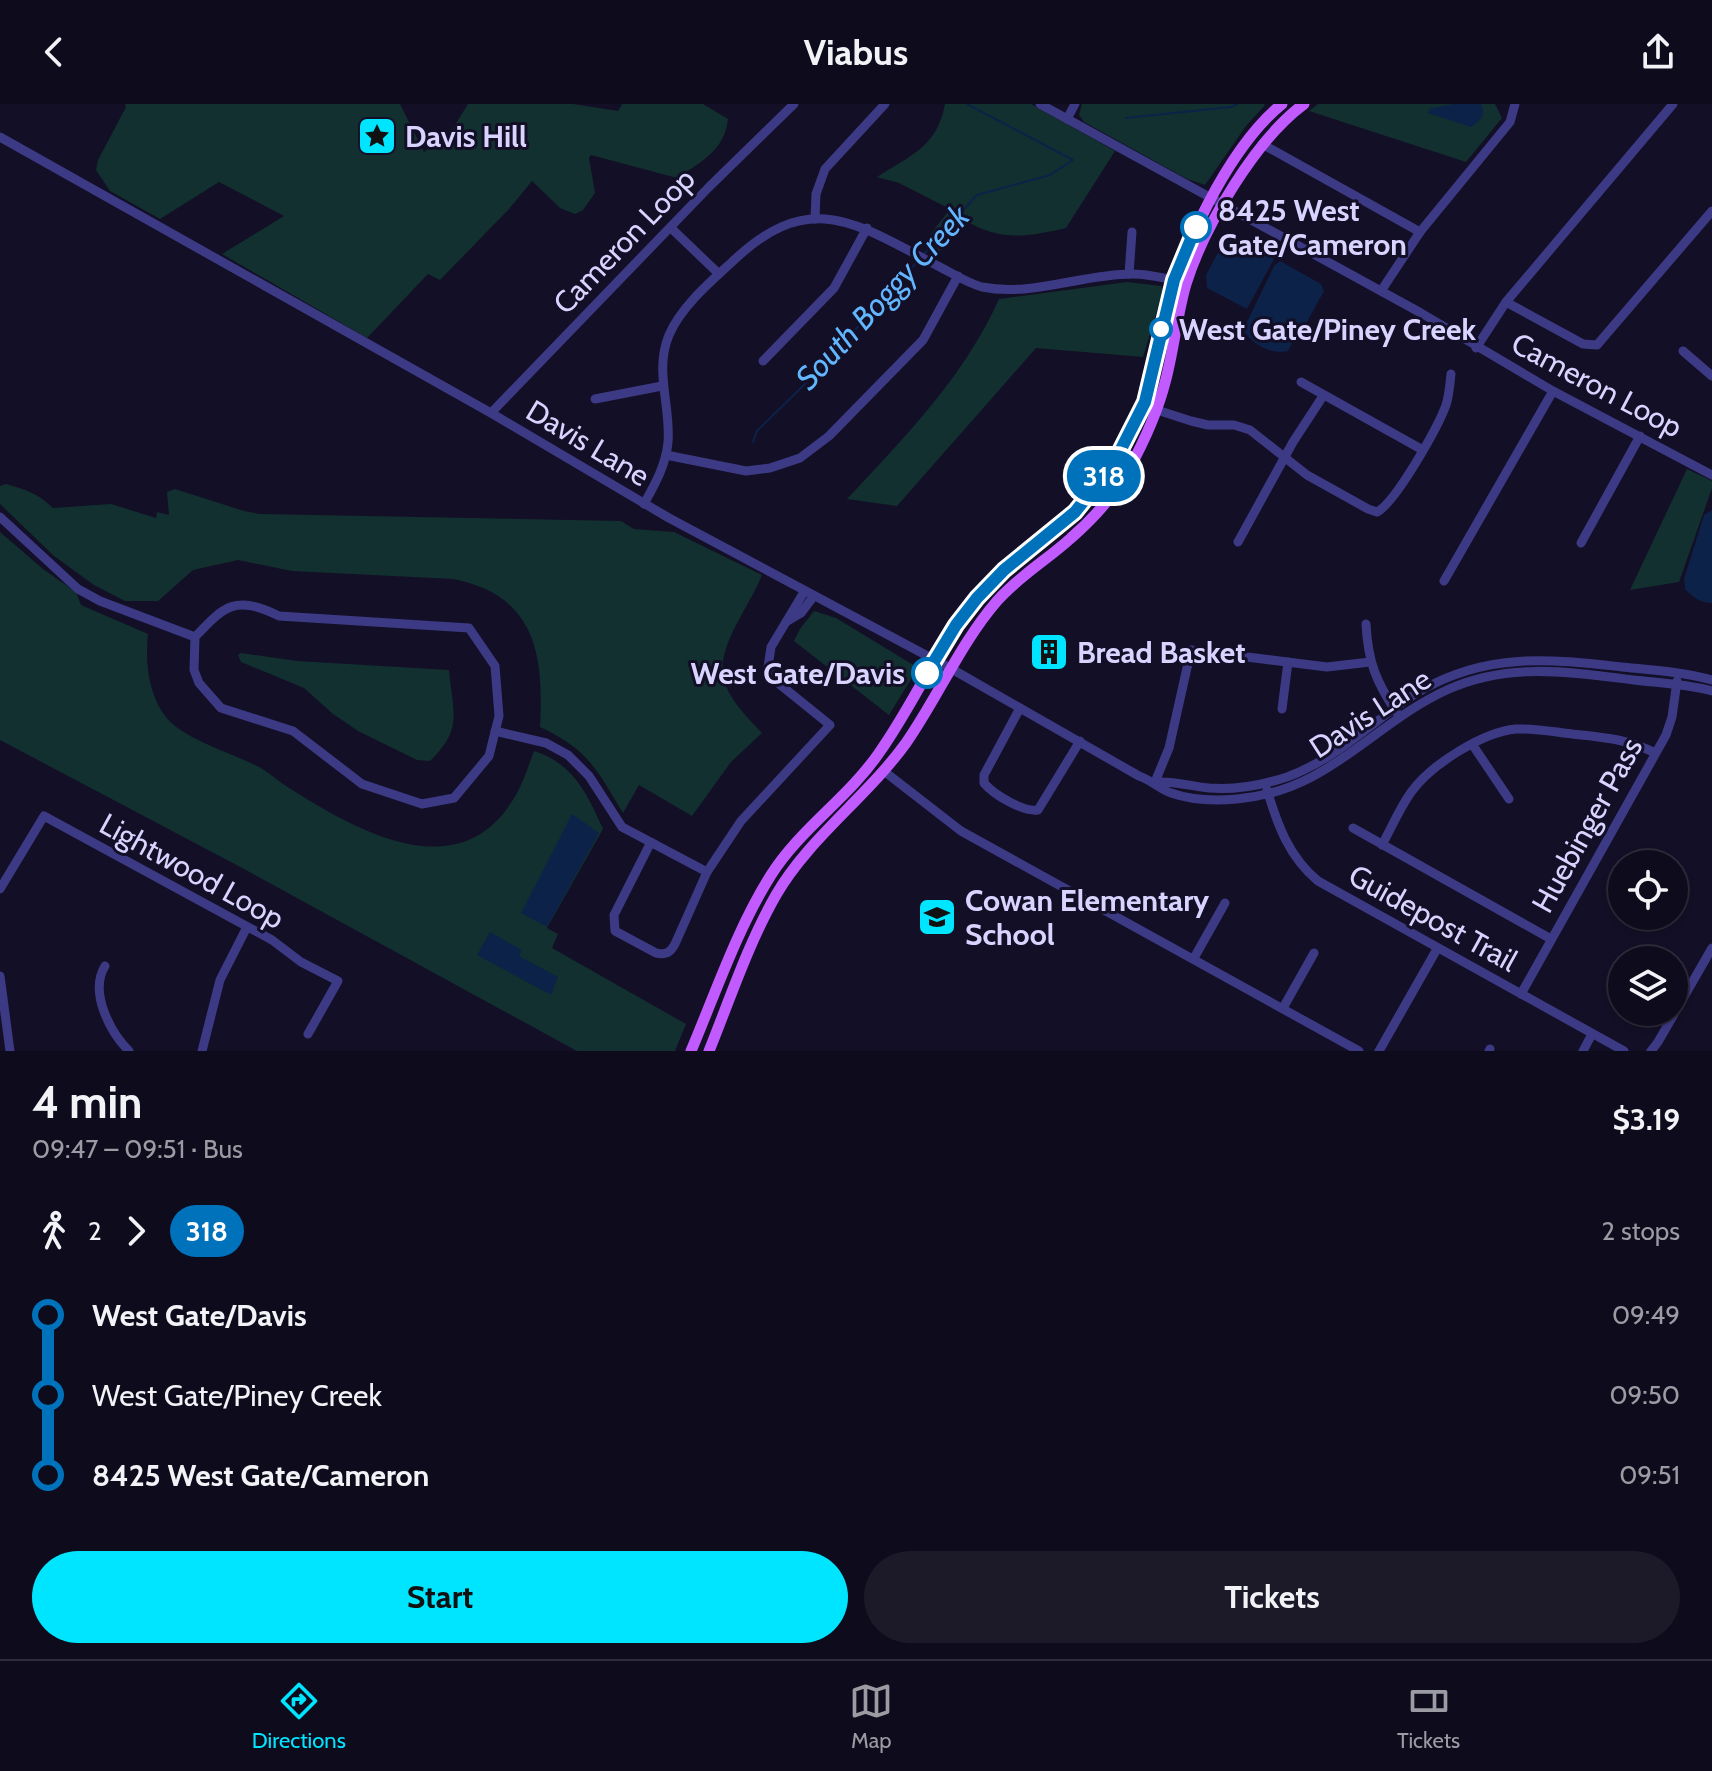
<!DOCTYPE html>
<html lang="en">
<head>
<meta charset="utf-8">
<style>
	body { margin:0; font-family:Cabin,sans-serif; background:#1c1929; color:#f1f3f6; height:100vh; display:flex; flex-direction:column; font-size:30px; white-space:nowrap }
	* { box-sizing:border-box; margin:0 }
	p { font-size:26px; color:#9b9ba3 }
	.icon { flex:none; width:44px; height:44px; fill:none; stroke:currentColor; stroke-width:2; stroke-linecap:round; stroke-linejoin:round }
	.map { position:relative; height:947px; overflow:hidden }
	.side { display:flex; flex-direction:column; background:#0e0b1c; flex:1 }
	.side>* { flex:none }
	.badge { padding:0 16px; border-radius:26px; font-size:28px; line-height:52px }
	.tools { position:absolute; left:1608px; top:746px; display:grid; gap:16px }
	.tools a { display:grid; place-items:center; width:80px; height:80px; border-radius:50%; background:#0e0b1c; box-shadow:0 2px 6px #0004,0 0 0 2px #2e2b3b; font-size:40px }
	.map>.badge { position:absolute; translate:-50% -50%; box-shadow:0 0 0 4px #fff }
	.legs { display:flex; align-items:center; gap:12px; height:88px; padding:0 32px; font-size:26px }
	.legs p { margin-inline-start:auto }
	.overview { display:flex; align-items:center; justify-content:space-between; height:136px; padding:0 32px }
	h1 { font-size:44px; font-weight:800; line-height:60px }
	.button { display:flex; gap:16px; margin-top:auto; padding:16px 32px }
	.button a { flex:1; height:92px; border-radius:48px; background:#00e5ff; color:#111; font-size:32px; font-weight:800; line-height:92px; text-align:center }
	.button a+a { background:#1c1929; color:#f1f3f6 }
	ul { padding:0 32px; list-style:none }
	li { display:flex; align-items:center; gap:28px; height:80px; font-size:30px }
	li i { display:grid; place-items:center; width:12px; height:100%; margin:0 10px; background:currentColor }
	li i::after { content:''; width:20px; height:20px; margin:-10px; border:6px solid; border-radius:50%; background:#0e0b1c }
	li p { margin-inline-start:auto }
	li:first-child i { background:linear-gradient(#0000 50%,currentColor 0) }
	li:last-child i { background:linear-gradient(currentColor 50%,#0000 0) }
	header { display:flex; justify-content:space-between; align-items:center; height:104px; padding:0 32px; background:#0e0b1c; font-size:36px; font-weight:800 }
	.tab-bar { display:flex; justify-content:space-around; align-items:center; height:112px; border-top:2px solid #2e2b3b; background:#0e0b1c; font-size:22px; color:#9b9ba3 }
	.tab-bar a { display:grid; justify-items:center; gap:4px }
	.tab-bar .on { color:#00e5ff }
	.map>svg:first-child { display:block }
	.green { fill:#12302f }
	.water { fill:#0c2248 }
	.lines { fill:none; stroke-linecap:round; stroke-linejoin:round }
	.stream { stroke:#0c2248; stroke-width:2 }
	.minor { stroke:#3d3a85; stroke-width:9 }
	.major { stroke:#c25bff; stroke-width:11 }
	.line-1-casing { stroke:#fff; stroke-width:18 }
	.line-1 { stroke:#0072bc; stroke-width:12 }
	.stop-1-dot { fill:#fff; stroke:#0072bc; stroke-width:4 }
	.labels { text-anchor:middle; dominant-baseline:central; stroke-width:6; stroke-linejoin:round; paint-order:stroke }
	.poi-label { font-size:30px; font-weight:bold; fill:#d9d4ff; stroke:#130f26; text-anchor:start }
	.stop-label { font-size:30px; font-weight:bold; fill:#d9d4ff; stroke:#130f26; text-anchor:start }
	.street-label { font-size:30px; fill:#d9d4ff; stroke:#130f26 }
	.water-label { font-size:32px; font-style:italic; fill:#62b6ff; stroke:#130f26 }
</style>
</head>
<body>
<header><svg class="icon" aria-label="back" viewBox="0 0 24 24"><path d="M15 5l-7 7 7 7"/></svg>Viabus<svg class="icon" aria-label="share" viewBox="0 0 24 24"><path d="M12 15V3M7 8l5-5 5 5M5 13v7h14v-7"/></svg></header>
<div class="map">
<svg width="1712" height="947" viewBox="0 0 1712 947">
	<rect width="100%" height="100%" fill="#130f26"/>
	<!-- green -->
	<g class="green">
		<path d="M125 0H400L424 48 452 26 468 0H573L618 7 622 0H703L728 15C725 46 701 58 677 74L591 51 589 54 595 89 583 106 575 110 560 104 532 77 509 105 440 176 428 170 367 234 222 150 284 112 219 78 160 115 110 87 96 66 98 56 126 3Z"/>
		<path d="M945 0H1031L1115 47 1066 124C1027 133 999 138 963 115L937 151 922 141 950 105 899 79 877 73C911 51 937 43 945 0Z"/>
		<polygon points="1082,0 1264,0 1265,1 1246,22 1205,81 1187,75 1084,18 1079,11"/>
		<polygon points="1318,0 1495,0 1502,14 1466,58 1309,7"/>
		<path d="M1127 178 1161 182 1163 186 1143 253 1036 244 897 402 847 395C905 333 964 273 999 195Z"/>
		<polygon points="1687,365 1712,377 1712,384 1679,478 1630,486"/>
		<path d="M6 380C25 385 39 390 53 404L111 400 156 414 157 408 169 411 167 388 175 385 244 407 260 410 621 417 634 425 674 428 762 471C757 484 749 497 742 510 710 567 718 583 762 629L731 658 692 712 639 681 623 709C597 666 588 645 540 623 544 551 536 491 453 475L292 467 238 456 193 466 158 497H125L94 481 54 452 0 400V382Z"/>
		<path d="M0 428 43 465 76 488 81 501 148 530C145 557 148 589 165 612 182 635 235 650 261 664 271 670 280 679 291 685 360 729 465 788 518 687 525 674 529 660 534 647 573 659 588 691 603 725L547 824 558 830 552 844 686 920 675 947H577L244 765 0 636Z"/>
		<polygon points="814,507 836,514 915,562 916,567 889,611 794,537 800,525"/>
		<path d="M241 549 297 557 449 566C453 609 463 625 430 657L417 656 358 627 333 610 304 584 241 558 238 551Z"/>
	</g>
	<!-- water -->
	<g class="water">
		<path d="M1453 0H1481C1486 12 1481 16 1471 23L1428 9 1429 5Z"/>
		<polygon points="1229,128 1233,134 1274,155 1247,205 1207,184 1206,171"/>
		<path d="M1280 157 1321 180 1324 187 1297 236 1294 235 1288 247C1271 251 1252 240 1243 226L1274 162Z"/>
		<path d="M1712 406V499C1700 499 1693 493 1685 485L1684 475 1704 411Z"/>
		<polygon points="572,710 599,729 547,823 521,809"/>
		<polygon points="490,828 522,846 519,852 558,873 551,891 477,851"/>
	</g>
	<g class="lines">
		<!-- stream -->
		<g class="stream">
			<polyline points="1126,14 1231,3 1237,0"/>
			<polyline points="923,151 977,91 1050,71 1073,56 967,0"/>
			<polyline points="753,338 757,327 810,275 919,156"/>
		</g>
		<!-- minor -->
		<g class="minor">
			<polyline points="1040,0 1421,209 1553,287 1712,371"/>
			<polyline points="1067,15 1075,0"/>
			<path d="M0 33 491 309 669 414 950 564 1139 672C1151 676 1161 686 1171 689 1191 696 1215 697 1237 695 1330 687 1371 620 1449 585 1510 558 1571 568 1634 576 1660 579 1687 580 1712 587"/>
			<polyline points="1262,40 1420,128"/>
			<polyline points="815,115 816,90 825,65 885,0"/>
			<polyline points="671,124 719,170"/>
			<polyline points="1129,170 1132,128"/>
			<polyline points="1381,187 1420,128 1510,18 1515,0"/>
			<polyline points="1506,198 1583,240 1597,241 1712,107"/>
			<polyline points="1476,244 1506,198 1673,0"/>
			<polyline points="1683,247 1712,272"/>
			<polyline points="763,257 834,184 867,124"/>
			<polyline points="1301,278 1421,345"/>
			<polyline points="595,295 662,282"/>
			<path d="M1157 306 1191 317 1208 321H1234L1250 326 1307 371 1368 405 1377 408C1396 398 1438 323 1446 301 1449 292 1450 280 1451 270"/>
			<polyline points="491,309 709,83 794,0"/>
			<polyline points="666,351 746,367 770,364 800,354 829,332 923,236 958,172"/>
			<path d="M644 400C655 380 666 361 668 338 671 302 654 267 669 231 681 203 710 178 732 158 810 83 857 120 938 162 952 169 967 179 982 183 1032 193 1082 170 1132 170 1146 170 1160 173 1174 176"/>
			<path d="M0 413 78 485 100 497 195 533C225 501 235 491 279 512L469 524 495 562 499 612 489 652 454 694 422 700 362 680 293 627 221 604 199 579 194 566 195 533"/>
			<polyline points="1238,438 1293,338 1323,292"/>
			<polyline points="1581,439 1640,332"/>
			<polyline points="1444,477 1553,287"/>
			<polyline points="786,518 801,509 813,493"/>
			<path d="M1366 520C1368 558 1376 578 1397 609"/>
			<path d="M1020 604 984 671V679C994 691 1023 708 1038 706L1080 637"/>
			<polyline points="1282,605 1288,558"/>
			<path d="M495 627 546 639 568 651 589 672 622 723 707 768 675 840C670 849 666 851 656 849L615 827 614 811 651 738"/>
			<polyline points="1472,640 1509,695"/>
			<polyline points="885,668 961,727 1359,947"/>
			<path d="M1155 678C1174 677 1191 682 1209 684 1235 686 1263 681 1287 673 1337 655 1376 614 1420 587 1487 548 1549 555 1622 563 1652 566 1683 568 1712 576"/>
			<polyline points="1155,678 1169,644 1191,546 1327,563 1370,558"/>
			<path d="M1267 686C1278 722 1289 753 1318 777L1624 947"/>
			<polyline points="1353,724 1551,835"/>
			<path d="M1382 741C1392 723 1400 703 1412 687 1432 660 1483 628 1516 625 1535 624 1554 628 1572 630 1602 633 1628 635 1655 649"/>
			<polyline points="707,768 741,717 830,621 778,579 768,563 771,543 804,488"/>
			<polyline points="0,785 44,712 272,836 301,858 338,877 308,930"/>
			<polyline points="1194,854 1225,799"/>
			<path d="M105 862C89 888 110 928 129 947"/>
			<polyline points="0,872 10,947"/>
			<polyline points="1521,890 1666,631 1672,613 1677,577"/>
			<polyline points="1283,904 1314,849"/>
			<polyline points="202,947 220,876 247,823"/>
			<polyline points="1379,947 1437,845"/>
			<polyline points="1489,947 1490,945"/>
			<polyline points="1583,947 1592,930"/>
			<polyline points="1651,947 1658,938 1712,844"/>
		</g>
		<!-- major -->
		<g class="major">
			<path d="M691 947C716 888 737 825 771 771 800 725 848 694 879 649 914 600 937 543 976 496 998 469 1026 451 1052 428 1089 398 1114 360 1136 318 1151 288 1154 253 1162 220 1178 151 1227 45 1282 0"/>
			<path d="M709 947C730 895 748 840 776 791 808 735 867 693 906 639 938 593 960 540 997 497 1019 472 1047 456 1071 434 1093 415 1115 390 1129 365 1145 336 1158 307 1166 275 1174 244 1177 211 1186 180 1204 123 1255 36 1304 0"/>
		</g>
	</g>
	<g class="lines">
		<defs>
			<polyline id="line-1" points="927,569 956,521 977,494 1004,466 1075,408 1114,359 1145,298 1174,176 1196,123"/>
		</defs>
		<!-- line-1 casing -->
		<use href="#line-1" class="line-1-casing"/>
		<!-- line-1 -->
		<use href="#line-1" class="line-1"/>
	</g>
	<!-- icons -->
	<defs>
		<symbol id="sight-square" viewBox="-11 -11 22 22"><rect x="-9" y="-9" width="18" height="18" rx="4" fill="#00e5ff" stroke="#130f26"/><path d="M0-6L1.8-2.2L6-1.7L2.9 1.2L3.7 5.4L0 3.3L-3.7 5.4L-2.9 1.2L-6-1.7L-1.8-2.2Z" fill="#111"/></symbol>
		<symbol id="building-square" viewBox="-11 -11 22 22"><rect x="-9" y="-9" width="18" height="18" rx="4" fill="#00e5ff" stroke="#130f26"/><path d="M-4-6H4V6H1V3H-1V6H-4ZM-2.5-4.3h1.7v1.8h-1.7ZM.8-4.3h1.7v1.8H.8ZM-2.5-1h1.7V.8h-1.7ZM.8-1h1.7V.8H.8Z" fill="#111"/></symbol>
		<symbol id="school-square" viewBox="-11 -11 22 22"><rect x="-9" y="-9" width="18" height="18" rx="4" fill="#00e5ff" stroke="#130f26"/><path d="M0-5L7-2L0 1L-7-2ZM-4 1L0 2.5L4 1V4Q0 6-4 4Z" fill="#111"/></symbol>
	</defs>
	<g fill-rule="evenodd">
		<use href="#sight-square" x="355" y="10" width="44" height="44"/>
		<use href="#building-square" x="1027" y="526" width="44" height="44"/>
		<use href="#school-square" x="915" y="791" width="44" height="44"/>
	</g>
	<!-- markers -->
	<g class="stop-1-dot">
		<circle cx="1196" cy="123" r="14"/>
		<circle cx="1161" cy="225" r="10"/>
		<circle cx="927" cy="569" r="14"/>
	</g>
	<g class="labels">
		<!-- poi labels -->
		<g class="poi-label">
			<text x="405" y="32">Davis Hill</text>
			<text x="1077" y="548">Bread Basket</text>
			<text x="965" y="796">Cowan Elementary<tspan x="965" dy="34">School</tspan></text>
		</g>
		<!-- stop labels -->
		<g class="stop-label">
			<text x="1218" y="106">8425 West<tspan x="1218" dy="34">Gate/Cameron</tspan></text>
			<text x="1179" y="225">West Gate/Piney Creek</text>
			<text x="905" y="569" text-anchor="end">West Gate/Davis</text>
		</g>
		<!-- street labels -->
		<g class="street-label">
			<text transform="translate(624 137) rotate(-46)">Cameron Loop</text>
			<text transform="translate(1597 281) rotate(28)">Cameron Loop</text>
			<text transform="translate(588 339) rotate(31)">Davis Lane</text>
			<text transform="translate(1370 609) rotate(-33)">Davis Lane</text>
			<text transform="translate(1587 721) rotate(-61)">Huebinger Pass</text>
			<text transform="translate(192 767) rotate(29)">Lightwood Loop</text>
			<text transform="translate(1433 814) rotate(29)">Guidepost Trail</text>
		</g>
		<!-- water labels -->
		<g class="water-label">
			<text transform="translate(882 193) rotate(-47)">South Boggy Creek</text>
		</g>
	</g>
</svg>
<div class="tools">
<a><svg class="icon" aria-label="locate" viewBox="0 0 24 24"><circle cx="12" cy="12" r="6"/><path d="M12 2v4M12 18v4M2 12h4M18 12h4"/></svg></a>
<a><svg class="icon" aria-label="layers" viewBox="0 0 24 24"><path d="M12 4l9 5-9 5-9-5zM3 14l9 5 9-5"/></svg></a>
</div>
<b class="badge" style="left:1104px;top:372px;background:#0072bc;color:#fff">318</b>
</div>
<section class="side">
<div class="overview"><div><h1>4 min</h1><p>09:47 – 09:51 · Bus</p></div><b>$3.19</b></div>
<div class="legs"><svg class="icon" aria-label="walk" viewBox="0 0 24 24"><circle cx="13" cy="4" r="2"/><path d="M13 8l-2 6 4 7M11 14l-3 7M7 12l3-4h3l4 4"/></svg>2<svg class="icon" aria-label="forward" viewBox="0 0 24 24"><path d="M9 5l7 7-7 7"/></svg><b class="badge" style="background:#0072bc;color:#fff">318</b><p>2 stops</p></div>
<ul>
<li><i style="color:#0072bc"></i><b>West Gate/Davis</b><p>09:49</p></li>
<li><i style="color:#0072bc"></i><span>West Gate/Piney Creek</span><p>09:50</p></li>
<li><i style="color:#0072bc"></i><b>8425 West Gate/Cameron</b><p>09:51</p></li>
</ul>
<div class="button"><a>Start</a><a>Tickets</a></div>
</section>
<nav class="tab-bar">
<a class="on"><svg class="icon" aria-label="directions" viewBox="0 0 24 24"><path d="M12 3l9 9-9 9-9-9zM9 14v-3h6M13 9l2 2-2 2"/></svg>Directions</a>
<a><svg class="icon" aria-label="map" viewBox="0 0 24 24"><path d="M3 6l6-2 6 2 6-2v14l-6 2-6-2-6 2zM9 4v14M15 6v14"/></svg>Map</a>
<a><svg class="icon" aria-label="tickets" viewBox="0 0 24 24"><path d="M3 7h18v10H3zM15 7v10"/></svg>Tickets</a>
</nav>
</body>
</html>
